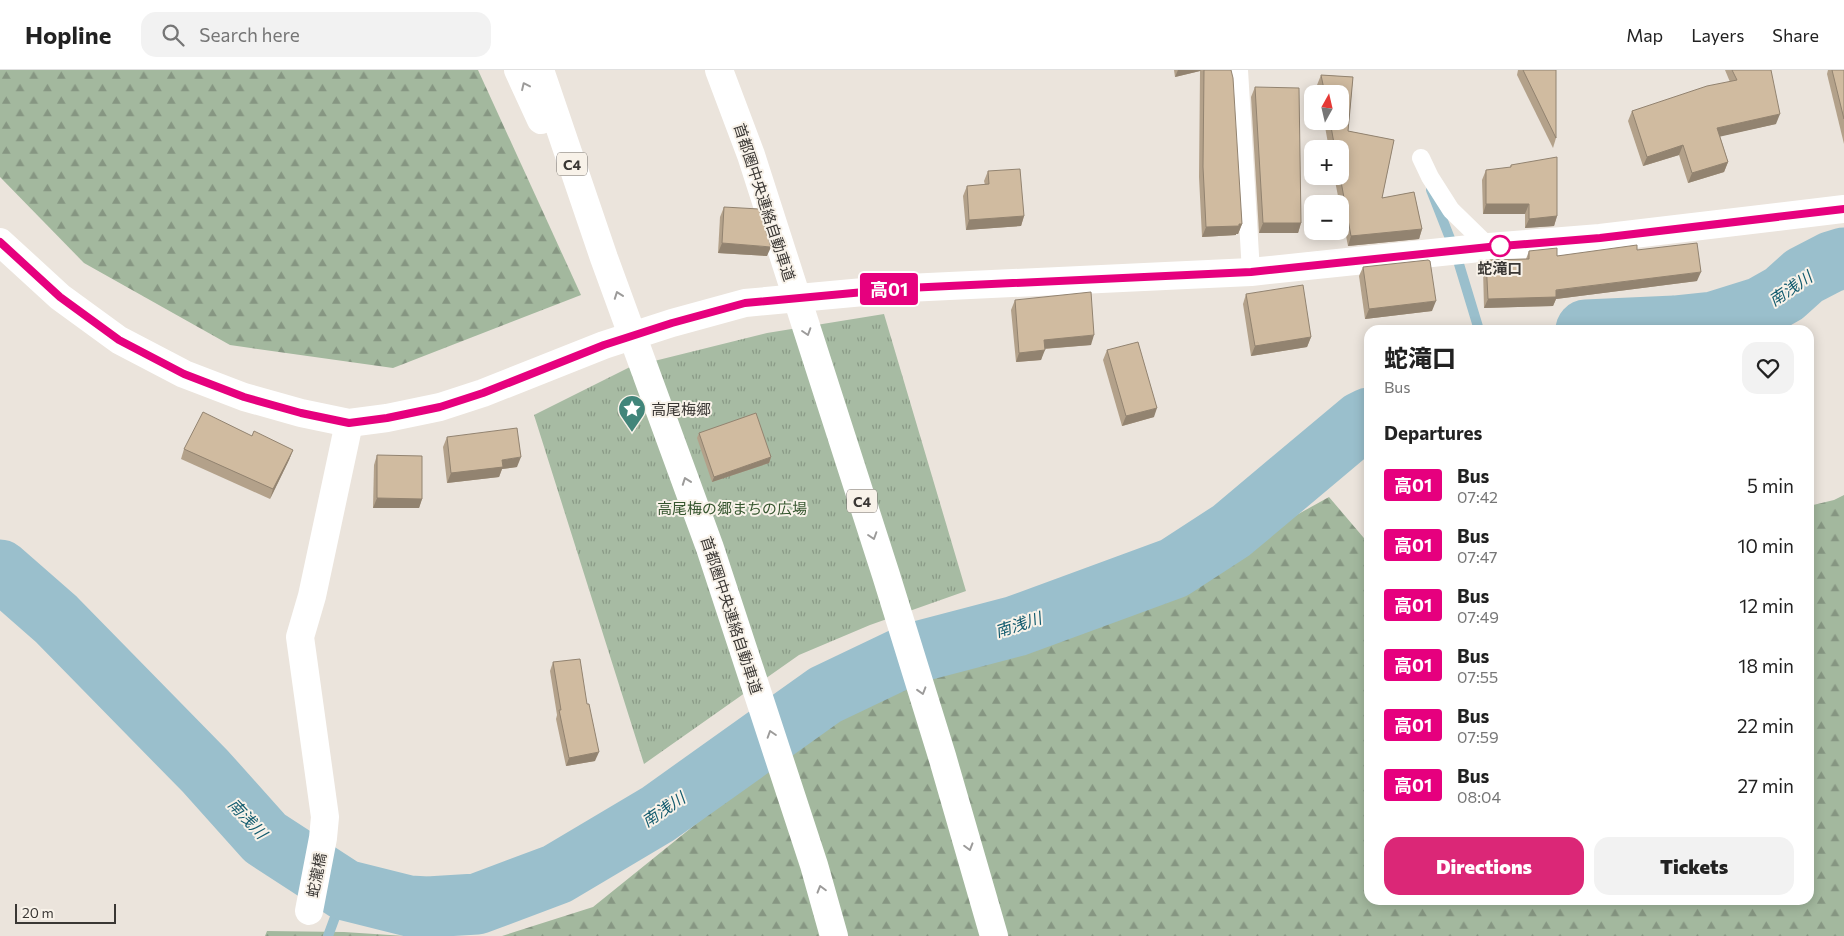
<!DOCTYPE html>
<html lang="en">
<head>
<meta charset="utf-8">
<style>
	body { margin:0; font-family:Commissioner,"Noto Sans JP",sans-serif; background:#f2f2f2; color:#222; height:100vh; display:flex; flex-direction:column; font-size:19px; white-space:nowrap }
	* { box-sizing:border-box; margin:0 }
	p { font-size:16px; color:#767676 }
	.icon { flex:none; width:28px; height:28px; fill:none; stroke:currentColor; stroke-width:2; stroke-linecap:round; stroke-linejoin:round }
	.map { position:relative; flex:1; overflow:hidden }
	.details { position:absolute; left:1364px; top:255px; width:450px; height:580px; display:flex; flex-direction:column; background:#fff; border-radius:15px; box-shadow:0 2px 12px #0003 }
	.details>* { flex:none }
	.badge { padding:0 10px; border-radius:4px; font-size:18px; line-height:32px }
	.needle { width:32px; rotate:8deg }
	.buttons { position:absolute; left:1304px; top:15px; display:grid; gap:10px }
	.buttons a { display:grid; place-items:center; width:45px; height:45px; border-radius:10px; background:#fff; box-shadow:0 2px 12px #0003; font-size:25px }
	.scale { position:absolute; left:15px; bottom:12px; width:101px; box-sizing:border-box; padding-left:5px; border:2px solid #3a3734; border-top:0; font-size:14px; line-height:18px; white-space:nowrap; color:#3a3734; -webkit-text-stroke:4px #f8f2e9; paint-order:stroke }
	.map>.badge { position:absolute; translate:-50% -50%; box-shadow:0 0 0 2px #fff }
	h2 { padding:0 20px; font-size:19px; line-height:45px }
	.round { display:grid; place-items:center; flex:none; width:52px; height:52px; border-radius:15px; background:#f2f2f2 }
	.headline { display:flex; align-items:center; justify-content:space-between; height:85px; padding:0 20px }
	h1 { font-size:24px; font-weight:800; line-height:38px }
	.cta { display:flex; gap:10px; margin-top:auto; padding:10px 20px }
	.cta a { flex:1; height:58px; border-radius:15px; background:#db2777; color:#fff; font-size:20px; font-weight:800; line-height:58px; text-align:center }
	.cta a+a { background:#f2f2f2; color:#222 }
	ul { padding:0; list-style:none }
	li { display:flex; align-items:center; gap:15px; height:60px; padding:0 20px }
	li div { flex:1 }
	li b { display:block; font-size:19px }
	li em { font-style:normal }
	li .badge { min-width:55px; font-weight:700; text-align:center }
	header { display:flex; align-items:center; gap:30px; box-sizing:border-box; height:70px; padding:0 25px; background:#fff; border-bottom:1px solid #e0e0e0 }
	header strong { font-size:24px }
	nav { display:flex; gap:28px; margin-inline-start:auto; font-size:18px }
	.search { width:350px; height:45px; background:#f2f2f2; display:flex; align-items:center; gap:12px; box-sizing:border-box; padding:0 18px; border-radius:15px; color:#767676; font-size:19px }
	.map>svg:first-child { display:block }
	.grass { fill:url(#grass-tufts) }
	.forest { fill:url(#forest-firs) }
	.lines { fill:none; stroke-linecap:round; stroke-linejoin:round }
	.stream { stroke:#9abfcc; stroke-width:10 }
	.river { stroke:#9abfcc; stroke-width:61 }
	.service { stroke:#fff; stroke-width:18 }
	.minor { stroke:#fff; stroke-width:28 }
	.secondary { stroke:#fff; stroke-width:28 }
	.motorway { stroke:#fff; stroke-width:28 }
	.wall { fill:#b3a18a }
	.shaded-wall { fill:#928370 }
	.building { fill:#d0bba0; stroke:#928370 }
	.oneway { stroke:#9c9b9a }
	.line-casing { stroke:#fff; stroke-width:11 }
	.line { stroke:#e6007e; stroke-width:8 }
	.stop-dot { fill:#fff; stroke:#e6007e; stroke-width:2.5 }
	.labels { text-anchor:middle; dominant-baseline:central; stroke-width:4; stroke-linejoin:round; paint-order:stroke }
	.shield { fill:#f8f2e9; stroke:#736f6a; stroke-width:1 }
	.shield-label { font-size:14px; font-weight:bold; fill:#3a3734 }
	.street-label { font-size:15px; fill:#3a3734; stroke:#f8f2e9 }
	.stop-label { font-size:15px; font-weight:bold; fill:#3a3734; stroke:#f8f2e9 }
	.poi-label { font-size:15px; fill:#3a3734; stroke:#f8f2e9; text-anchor:start }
	.park-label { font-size:15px; fill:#35552e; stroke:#f8f2e9 }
	.water-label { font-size:16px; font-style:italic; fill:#125b6e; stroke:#f8f2e9 }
</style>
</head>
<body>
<header>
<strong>Hopline</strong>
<div class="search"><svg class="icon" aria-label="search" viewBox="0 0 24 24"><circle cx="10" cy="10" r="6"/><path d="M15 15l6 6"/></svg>Search here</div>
<nav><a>Map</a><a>Layers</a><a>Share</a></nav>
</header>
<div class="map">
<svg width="1844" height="866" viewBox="0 0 1844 866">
	<defs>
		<pattern id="grass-tufts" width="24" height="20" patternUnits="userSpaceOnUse" patternTransform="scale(1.25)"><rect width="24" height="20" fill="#a7bba3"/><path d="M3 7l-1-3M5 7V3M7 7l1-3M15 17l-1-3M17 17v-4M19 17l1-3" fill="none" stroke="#899986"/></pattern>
		<pattern id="forest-firs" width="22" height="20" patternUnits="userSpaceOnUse" patternTransform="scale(1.25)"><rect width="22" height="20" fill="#a3b89e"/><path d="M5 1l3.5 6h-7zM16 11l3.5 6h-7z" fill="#869682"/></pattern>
	</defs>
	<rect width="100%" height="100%" fill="#ebe4dc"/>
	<!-- grass -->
	<polygon class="grass" points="884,244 966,521 870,555 799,585 644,694 534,345 630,297 767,263"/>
	<!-- forest -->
	<g class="forest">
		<polygon points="0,0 478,0 581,225 393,298 230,275 84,193 0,107"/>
		<polygon points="1844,425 1844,866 502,866 593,837 722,733 883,615 1084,563 1329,427 1369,474 1369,830 1809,830 1809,436 1834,430"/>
		<polygon points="267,861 344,862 405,866 265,866"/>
	</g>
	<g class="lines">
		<!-- stream -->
		<g class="stream">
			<polyline points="1431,120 1451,171"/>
			<polyline points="1459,194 1479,260"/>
			<polyline points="328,866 345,820"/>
		</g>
		<!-- river -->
		<g class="river">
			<polyline points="1586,260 1675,256 1713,252 1761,237 1784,224 1804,206 1831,192 1844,188"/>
			<polyline points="0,500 56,549 205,701 265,768 345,820 409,836 428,837 477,834 557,804 658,744 825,625 913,583 1016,556 1174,498 1231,461 1361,352 1369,348"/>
		</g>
		<!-- service -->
		<g class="service">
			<polyline points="1239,0 1251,202"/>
			<polyline points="1421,88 1430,107 1451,140 1489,177"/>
		</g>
		<!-- minor -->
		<polyline class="minor" points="309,841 323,768 325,747 300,567 312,526 349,353"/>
		<!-- secondary -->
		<polyline class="secondary" points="0,172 60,227 119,270 184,304 244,327 301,343 349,353 387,348 440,337 483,323 604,275 672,253 745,233 907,218 1251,202 1489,177 1600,168 1844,139"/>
		<!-- motorway -->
		<g class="motorway">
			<polyline points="518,0 541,50"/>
			<polyline points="540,0 604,188 710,478 814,795 834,866"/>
			<polyline points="719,0 751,85 886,505 942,686 994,866"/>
		</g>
	</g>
	<!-- wall -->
	<g class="wall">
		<polygon points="1174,0 1231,0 1242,154 1238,164 1236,164 1236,165 1202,167 1199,107 1200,1 1175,7"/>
		<polygon points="1518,0 1556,0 1556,68 1553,78 1517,5"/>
		<polygon points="1725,0 1771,0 1776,54 1720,66 1728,92 1724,102 1688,113 1679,85 1643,96 1628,51 1632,41 1730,12"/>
		<polygon points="1828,0 1844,0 1844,74 1827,4"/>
		<polygon points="1321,5 1353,7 1348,61 1394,70 1382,128 1414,122 1422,159 1419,169 1348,176 1334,106 1340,106 1340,79 1329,79 1324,51 1340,51 1340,24 1319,24 1317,15"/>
		<polygon points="1255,17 1301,153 1298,163 1259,163 1251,27"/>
		<polygon points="1511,95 1557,146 1554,156 1525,158 1525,144 1483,144 1482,110 1486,100 1510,98"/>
		<polygon points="988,101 1024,146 1021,156 966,160 963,126 967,116 985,115 984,111"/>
		<polygon points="724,137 767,186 718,183 720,147"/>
		<polygon points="1637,180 1697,211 1556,229 1553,236 1484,238 1483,199 1486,190 1526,189 1529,181 1557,186"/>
		<polygon points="1363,197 1432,241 1365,249 1359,206"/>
		<polygon points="1246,224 1311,267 1307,277 1251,286 1243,234"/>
		<polygon points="1015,230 1091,275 1044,279 1041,290 1016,292 1011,240"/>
		<polygon points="1107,280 1154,347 1122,356 1103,290"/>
		<polygon points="699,363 771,387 769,393 712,412 697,368"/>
		<polygon points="252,366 293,380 289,390 270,429 181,389 184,379"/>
		<polygon points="447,367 517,397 502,399 499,407 447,413 443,377"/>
		<polygon points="377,385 422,429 419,438 373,438 374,395"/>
		<polygon points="553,592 595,691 566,696 556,649 557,645 550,601"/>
	</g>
	<!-- shaded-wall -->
	<g class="shaded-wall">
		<polygon points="1178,0 1201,0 1200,1 1175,7"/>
		<polygon points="1780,44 1776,54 1714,68 1717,58"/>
		<polygon points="1683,75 1679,85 1643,96 1647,87"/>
		<polygon points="1728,92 1724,102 1688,113 1692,103"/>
		<polygon points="1486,134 1529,134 1525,144 1483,144"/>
		<polygon points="1024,146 1021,156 966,160 969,150"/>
		<polygon points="1557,146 1554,156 1525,158 1529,149"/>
		<polygon points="1263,153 1301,153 1298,163 1259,163"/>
		<polygon points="1242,154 1238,164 1236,164 1236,165 1202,167 1206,157"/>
		<polygon points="1422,159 1419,169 1348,176 1351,166"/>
		<polygon points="722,173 771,177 767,186 718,183"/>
		<polygon points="1701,202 1697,211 1556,229 1553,236 1484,238 1488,229"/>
		<polygon points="1436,231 1432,241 1365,249 1369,239"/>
		<polygon points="1094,265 1091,275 1040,279 1044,270"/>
		<polygon points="1311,267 1307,277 1251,286 1255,276"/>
		<polygon points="1045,280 1041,290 1016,292 1019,283"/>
		<polygon points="1157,338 1154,347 1122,356 1126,346"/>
		<polygon points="293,380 289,390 270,429 273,419"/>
		<polygon points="521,387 517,397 502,399 499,407 447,413 451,403 502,390"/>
		<polygon points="771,387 769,393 712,412 714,407"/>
		<polygon points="377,428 422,429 419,438 373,438"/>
		<polygon points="599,682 595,691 566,696 569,688"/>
	</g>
	<!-- building -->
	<g class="building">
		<polygon points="1204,0 1231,0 1233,8 1242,154 1239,154 1239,156 1206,157 1203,97"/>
		<polygon points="1523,0 1556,0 1556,68"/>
		<polygon points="1732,0 1771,0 1780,44 1717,58 1728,92 1692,103 1683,75 1647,87 1632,41 1707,16 1737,10"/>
		<polygon points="1832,0 1844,0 1844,49"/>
		<polygon points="1321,5 1353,7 1348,61 1394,70 1382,128 1414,122 1422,159 1351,166 1340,106 1340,79 1335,79 1330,51 1340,51 1340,24 1325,24"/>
		<polygon points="1255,17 1299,18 1301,153 1263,153"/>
		<polygon points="1557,87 1557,146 1529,149 1529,134 1486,134 1486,100 1511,97 1511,95"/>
		<polygon points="1020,99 1024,146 969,150 967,116 989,114 988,101"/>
		<polygon points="724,137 759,139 771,177 722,173"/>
		<polygon points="1697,173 1701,202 1556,220 1556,227 1488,229 1486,190 1529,189 1529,181 1557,178 1557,186 1637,175 1637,180"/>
		<polygon points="1428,190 1430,191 1436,231 1369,239 1363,197"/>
		<polygon points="1303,215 1311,267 1255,276 1246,224"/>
		<polygon points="1091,222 1094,265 1044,270 1045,280 1019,283 1015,230"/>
		<polygon points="1138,272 1157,338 1126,346 1107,280"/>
		<polygon points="203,342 252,366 254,361 293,380 273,419 184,379"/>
		<polygon points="756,343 771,387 714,407 699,363"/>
		<polygon points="517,358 521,387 502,390 503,397 451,403 447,367"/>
		<polygon points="377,385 422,386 422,429 377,428"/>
		<polygon points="580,589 587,634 589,634 599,682 569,688 559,640 561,640 553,592"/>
	</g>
	<!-- one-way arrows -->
	<defs><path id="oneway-chevron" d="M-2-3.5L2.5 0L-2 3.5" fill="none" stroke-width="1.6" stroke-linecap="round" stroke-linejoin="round" transform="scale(1.25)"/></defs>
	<g class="oneway">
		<use href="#oneway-chevron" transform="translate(525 16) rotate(-115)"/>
		<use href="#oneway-chevron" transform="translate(618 225) rotate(-110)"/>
		<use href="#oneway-chevron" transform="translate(807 262) rotate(72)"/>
		<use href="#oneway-chevron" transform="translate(686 411) rotate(-110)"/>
		<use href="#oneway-chevron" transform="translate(873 466) rotate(72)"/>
		<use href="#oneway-chevron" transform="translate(922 621) rotate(73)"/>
		<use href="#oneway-chevron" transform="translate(771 664) rotate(-108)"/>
		<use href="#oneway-chevron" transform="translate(969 777) rotate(74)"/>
		<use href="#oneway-chevron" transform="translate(821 819) rotate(-106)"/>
	</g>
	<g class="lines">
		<defs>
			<polyline id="line" points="0,172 60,227 119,270 184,304 244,327 301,343 349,353 387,348 440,337 483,323 604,275 672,253 745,233 907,218 1251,202 1489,177 1600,168 1844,139"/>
		</defs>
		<!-- line casing -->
		<use href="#line" class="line-casing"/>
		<!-- line -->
		<use href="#line" class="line"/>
	</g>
	<!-- icons -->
	<defs>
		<symbol id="sight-pin" viewBox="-11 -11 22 30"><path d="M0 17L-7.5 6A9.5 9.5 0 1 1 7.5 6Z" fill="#41857a" stroke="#f8f2e9"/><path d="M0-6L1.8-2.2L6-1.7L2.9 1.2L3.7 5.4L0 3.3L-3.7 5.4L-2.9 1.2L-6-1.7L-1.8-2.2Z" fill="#fff"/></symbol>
	</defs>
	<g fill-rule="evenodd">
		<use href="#sight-pin" x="616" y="323" width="32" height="43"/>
	</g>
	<!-- markers -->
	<circle class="stop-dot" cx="1500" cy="176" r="10"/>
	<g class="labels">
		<!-- shield labels -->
		<g class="shield">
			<rect x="557" y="82.5" width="30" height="23" rx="4"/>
			<rect x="847" y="419.5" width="30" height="23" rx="4"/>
		</g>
		<g class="shield-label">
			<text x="572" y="94">C4</text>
			<text x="862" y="431">C4</text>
		</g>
		<!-- street labels -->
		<g class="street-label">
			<text transform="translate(765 132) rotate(72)">首都圏中央連絡自動車道</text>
			<text transform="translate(732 545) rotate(72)">首都圏中央連絡自動車道</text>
			<text transform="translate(316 805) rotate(-79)">蛇瀧橋</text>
		</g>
		<!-- stop labels -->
		<g class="stop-label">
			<text x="1500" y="198">蛇滝口</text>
		</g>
		<!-- poi labels -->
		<g class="poi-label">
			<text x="651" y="339">高尾梅郷</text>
		</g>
		<!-- park labels -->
		<g class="park-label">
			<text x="732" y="438">高尾梅の郷まちの広場</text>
		</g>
		<!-- water labels -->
		<g class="water-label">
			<text transform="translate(1790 218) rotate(-34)">南浅川</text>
			<text transform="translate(1018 554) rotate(-18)">南浅川</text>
			<text transform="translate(663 739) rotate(-34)">南浅川</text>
			<text transform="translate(248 748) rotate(47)">南浅川</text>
		</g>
	</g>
</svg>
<div class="buttons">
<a><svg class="needle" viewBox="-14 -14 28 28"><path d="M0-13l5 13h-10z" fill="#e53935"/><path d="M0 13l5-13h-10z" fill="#767676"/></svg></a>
<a>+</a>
<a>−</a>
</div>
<div class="scale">20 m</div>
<b class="badge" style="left:889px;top:219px;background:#e6007e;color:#fff">高01</b>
<section class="details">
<div class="headline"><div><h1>蛇滝口</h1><p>Bus</p></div><a class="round"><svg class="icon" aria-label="heart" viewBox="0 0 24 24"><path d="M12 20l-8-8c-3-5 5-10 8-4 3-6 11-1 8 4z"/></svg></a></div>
<h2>Departures</h2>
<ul>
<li><span class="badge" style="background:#e6007e;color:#fff">高01</span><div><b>Bus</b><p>07:42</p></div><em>5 min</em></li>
<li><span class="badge" style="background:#e6007e;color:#fff">高01</span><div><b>Bus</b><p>07:47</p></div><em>10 min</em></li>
<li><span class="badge" style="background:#e6007e;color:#fff">高01</span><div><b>Bus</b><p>07:49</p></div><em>12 min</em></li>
<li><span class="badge" style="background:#e6007e;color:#fff">高01</span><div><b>Bus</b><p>07:55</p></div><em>18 min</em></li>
<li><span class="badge" style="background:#e6007e;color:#fff">高01</span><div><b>Bus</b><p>07:59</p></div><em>22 min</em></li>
<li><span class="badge" style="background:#e6007e;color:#fff">高01</span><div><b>Bus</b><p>08:04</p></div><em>27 min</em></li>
</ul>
<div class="cta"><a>Directions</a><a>Tickets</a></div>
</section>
</div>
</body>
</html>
